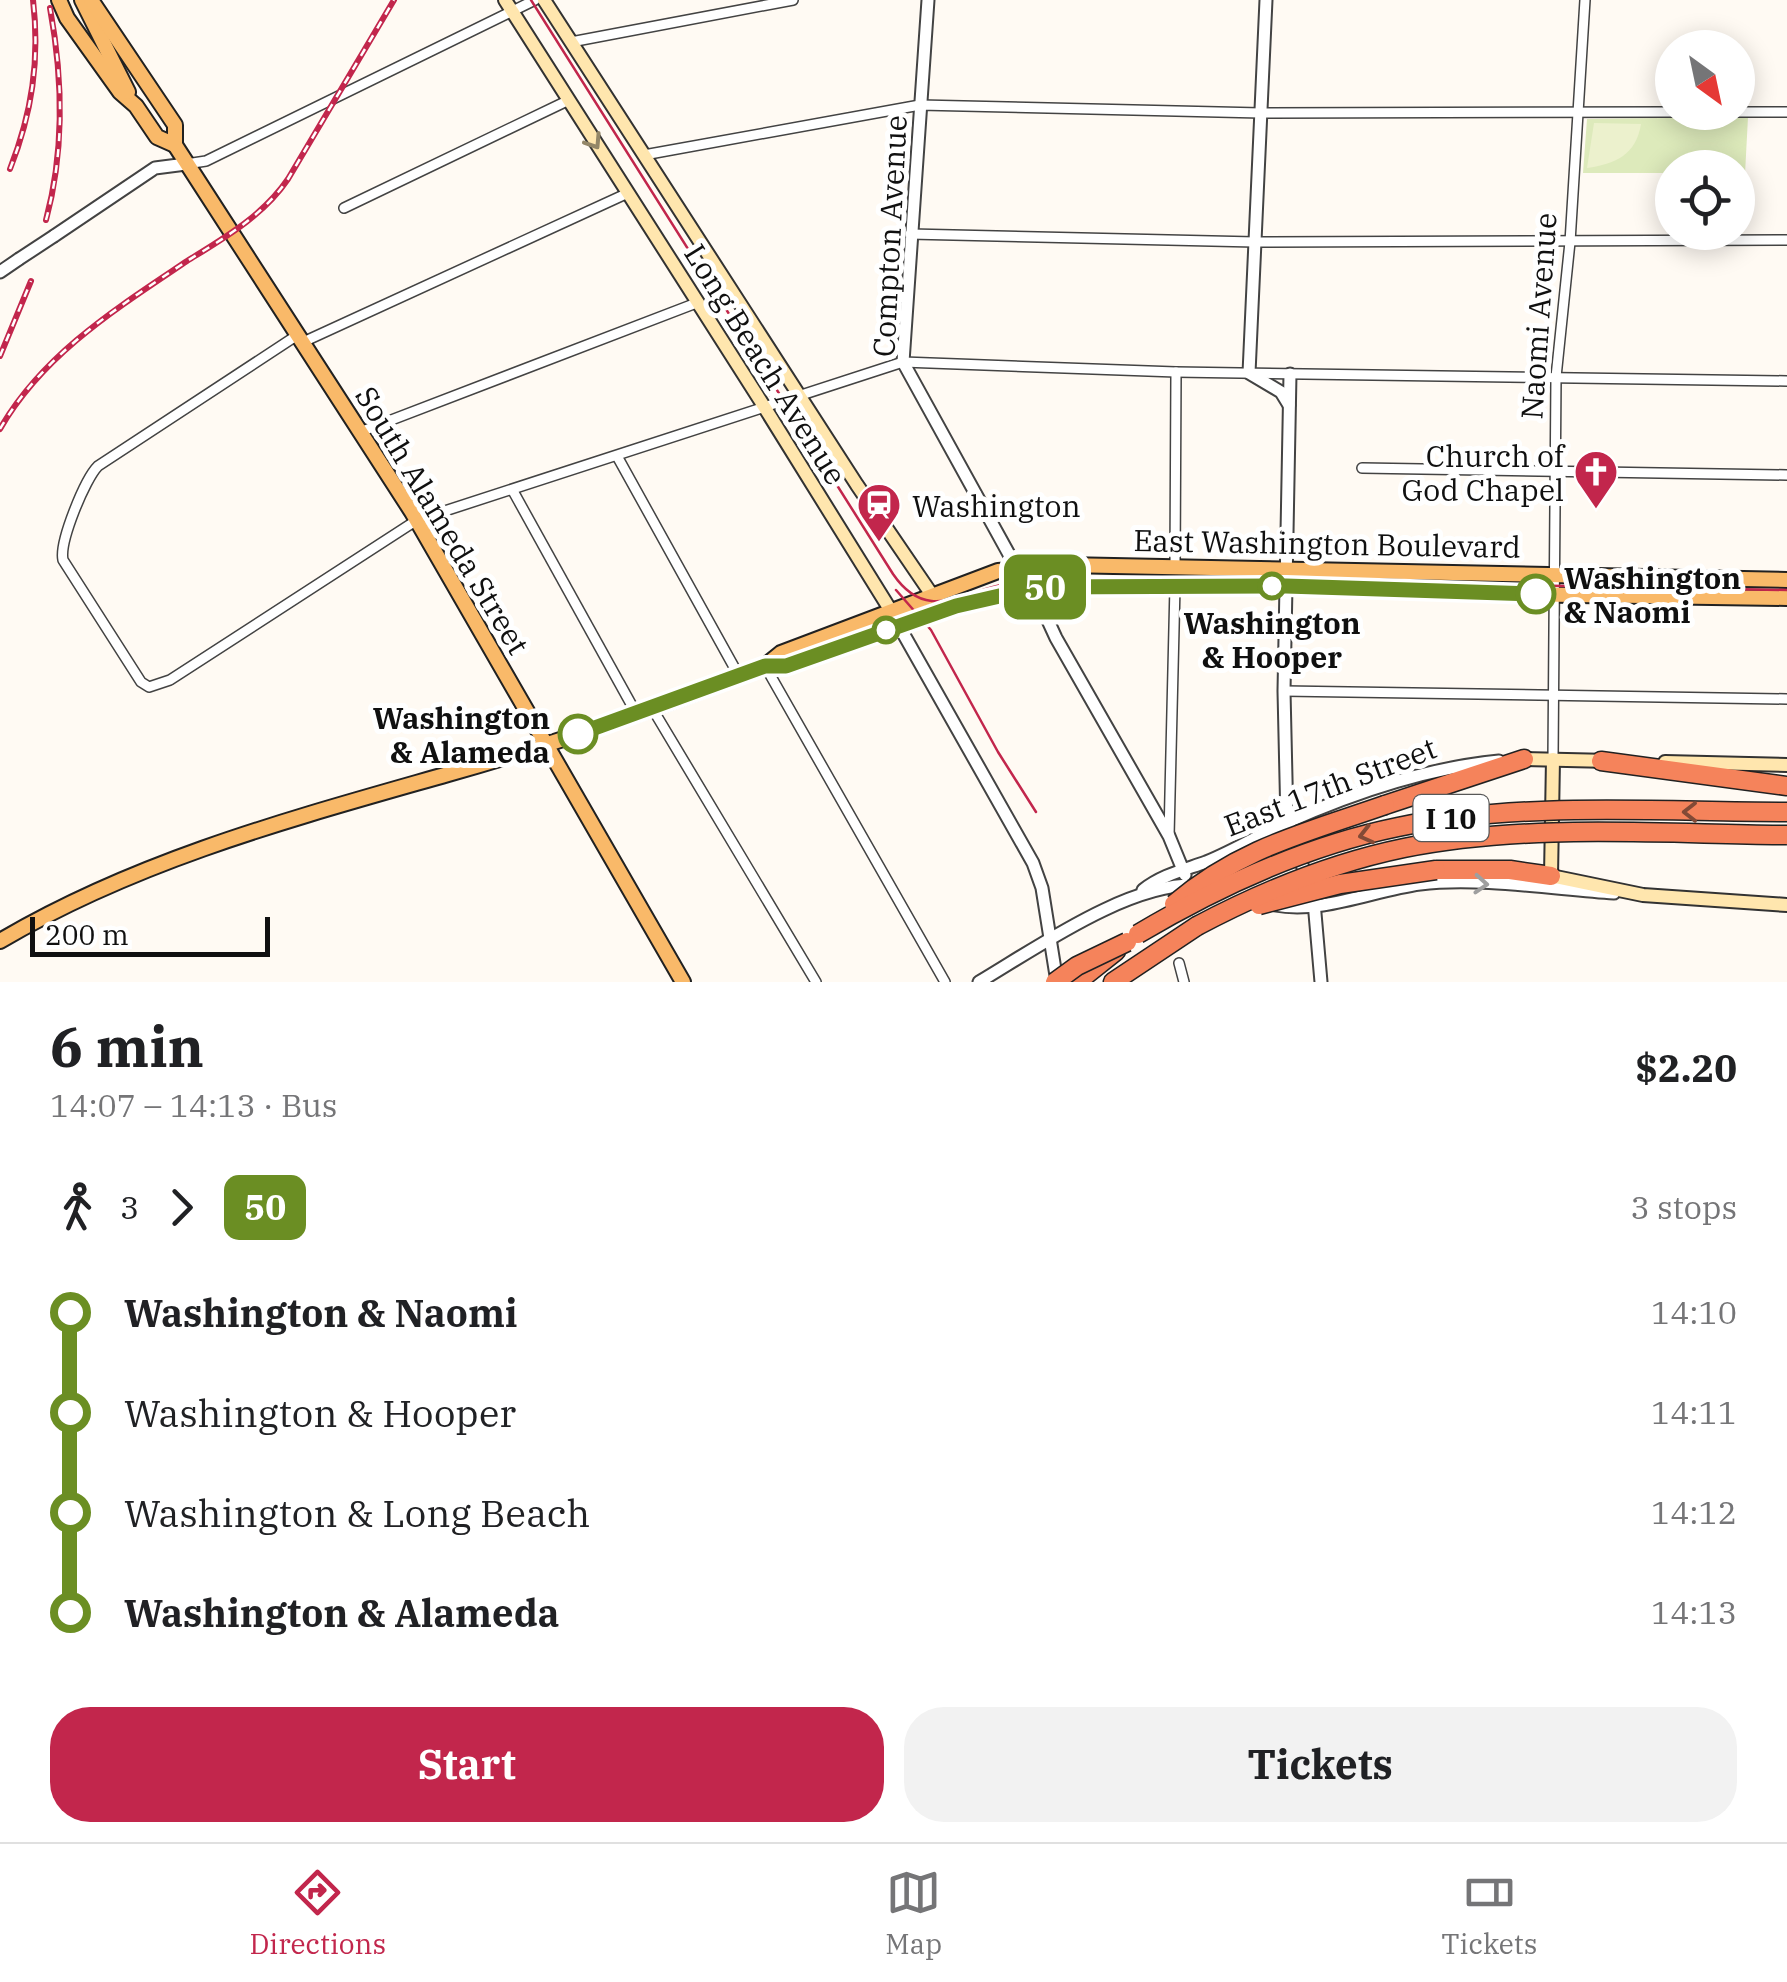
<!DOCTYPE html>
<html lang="en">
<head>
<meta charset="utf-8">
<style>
	body { margin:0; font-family:"IBM Plex Serif",serif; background:#f2f2f2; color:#202124; height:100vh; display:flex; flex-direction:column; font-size:38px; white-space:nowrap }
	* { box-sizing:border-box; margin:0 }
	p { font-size:32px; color:#757577 }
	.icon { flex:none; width:55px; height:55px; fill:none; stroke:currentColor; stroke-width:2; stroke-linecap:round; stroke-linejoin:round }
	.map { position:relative; height:982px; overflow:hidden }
	.drawer { display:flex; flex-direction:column; background:#fff; flex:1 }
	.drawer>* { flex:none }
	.badge { padding:0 20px; border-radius:15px; font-size:35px; line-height:65px }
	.needle { width:65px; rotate:147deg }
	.controls { position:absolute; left:1655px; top:30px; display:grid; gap:20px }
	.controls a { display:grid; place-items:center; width:100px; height:100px; border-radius:50%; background:#fff; box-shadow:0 5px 25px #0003; font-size:50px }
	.scale { position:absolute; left:30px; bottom:25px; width:240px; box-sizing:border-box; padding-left:10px; border:5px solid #101010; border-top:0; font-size:28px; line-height:35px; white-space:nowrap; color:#101010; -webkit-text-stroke:8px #fff; paint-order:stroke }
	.map>.badge { position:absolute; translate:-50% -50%; box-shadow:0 0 0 5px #fff }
	.legs { display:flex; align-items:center; gap:15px; height:110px; padding:0 50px; font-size:32px }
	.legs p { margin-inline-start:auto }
	.head { display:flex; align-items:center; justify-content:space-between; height:170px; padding:0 50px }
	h1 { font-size:55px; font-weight:800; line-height:75px }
	.primary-button { display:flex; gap:20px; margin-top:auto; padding:20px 50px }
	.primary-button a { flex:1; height:115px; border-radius:40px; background:#c2264c; color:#fff; font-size:40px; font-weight:800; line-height:115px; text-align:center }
	.primary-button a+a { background:#f2f2f2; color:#202124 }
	ul { padding:0 50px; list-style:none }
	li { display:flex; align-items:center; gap:35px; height:100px; font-size:38px }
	li i { display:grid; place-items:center; width:15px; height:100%; margin:0 12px; background:currentColor }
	li i::after { content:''; width:25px; height:25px; margin:-12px; border:8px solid; border-radius:50%; background:#fff }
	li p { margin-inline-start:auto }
	li:first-child i { background:linear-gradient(#0000 50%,currentColor 0) }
	li:last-child i { background:linear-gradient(currentColor 50%,#0000 0) }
	.menu { display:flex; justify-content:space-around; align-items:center; height:140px; border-top:2px solid #e0e0e0; background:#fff; font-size:28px; color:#757577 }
	.menu a { display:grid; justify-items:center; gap:5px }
	.menu .current { color:#c2264c }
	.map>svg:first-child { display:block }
	.green { fill:#ddeabb }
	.pitch { fill:#ecf1cd }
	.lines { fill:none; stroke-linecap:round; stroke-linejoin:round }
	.minor-casing { stroke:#434343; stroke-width:12 }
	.tertiary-casing { stroke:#434343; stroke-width:15 }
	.secondary-casing { stroke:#323232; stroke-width:16 }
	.primary-casing { stroke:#212121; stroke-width:18 }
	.motorway-casing { stroke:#212121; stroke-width:21 }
	.minor { stroke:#fff; stroke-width:9 }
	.tertiary { stroke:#fff; stroke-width:11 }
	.secondary { stroke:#ffe6ae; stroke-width:12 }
	.primary { stroke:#f9b969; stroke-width:14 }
	.motorway { stroke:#f5835b; stroke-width:18 }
	.tram { stroke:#c2264c; stroke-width:2.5 }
	.rail-casing { stroke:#c2264c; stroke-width:6 }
	.rail { stroke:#fff; stroke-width:2.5; stroke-dasharray:8; stroke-linecap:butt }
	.tertiary-bridge-casing { stroke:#434343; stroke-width:15; stroke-linecap:butt }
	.motorway-bridge-casing { stroke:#212121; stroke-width:21; stroke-linecap:butt }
	.tertiary-bridge { stroke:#fff; stroke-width:11 }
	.motorway-bridge { stroke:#f5835b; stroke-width:18 }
	.oneway { stroke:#938667 }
	.oneway2 { stroke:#824a36 }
	.oneway3 { stroke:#9f9f9f }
	.line-1-casing { stroke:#fff; stroke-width:22 }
	.line-1 { stroke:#6b8e23; stroke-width:15 }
	.stop-1-dot { fill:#fff; stroke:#6b8e23; stroke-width:5 }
	.labels { text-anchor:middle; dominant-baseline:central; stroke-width:10; stroke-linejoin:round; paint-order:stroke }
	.shield { fill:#fff; stroke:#585858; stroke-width:2.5 }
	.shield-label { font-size:28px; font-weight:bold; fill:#101010 }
	.street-label { font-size:30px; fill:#101010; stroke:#fff }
	.poi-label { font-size:30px; fill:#101010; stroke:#fff; text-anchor:end }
	.stop-label { font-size:30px; font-weight:bold; fill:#101010; stroke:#fff; text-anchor:start }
</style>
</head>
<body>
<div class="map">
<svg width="1787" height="982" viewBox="0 0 1787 982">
	<rect width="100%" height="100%" fill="#fffaf3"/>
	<!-- green -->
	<polygon class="green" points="1748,117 1745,174 1738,174 1738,168 1672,168 1672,173 1583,173 1587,119"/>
	<!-- pitch -->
	<path class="pitch" d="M1594 123 1641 124C1636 155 1615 164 1587 168Z"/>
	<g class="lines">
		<defs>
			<g id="minor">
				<polyline points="571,42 793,0"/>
				<polyline points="1738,112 1787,112"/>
				<polyline points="644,155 920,105 1261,113 1672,112"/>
				<polyline points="186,164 206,161 535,0"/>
				<polyline points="344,208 567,101"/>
				<polyline points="910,234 1255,242 1787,240"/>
				<path d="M296 336 98 466C85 479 59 542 63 560L141 682 149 687 170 680 417 520 903 362 1176 372 1787 381"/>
				<polyline points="301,343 628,193"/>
				<polyline points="360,432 699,302"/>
				<polyline points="617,456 739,676"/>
				<polyline points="1362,468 1787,475"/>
				<polyline points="513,491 636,713"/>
				<polyline points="1175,567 1176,372"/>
				<polyline points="765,666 945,982"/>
				<polyline points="1284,691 1787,699"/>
				<polyline points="652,708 816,982"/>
				<polyline points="1553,759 1556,377 1570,242 1585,0"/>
				<polyline points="1169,836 1175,586"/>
				<polyline points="1179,963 1184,982"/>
			</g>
			<g id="tertiary">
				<polyline points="928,0 903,362 1016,567"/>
				<polyline points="1266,0 1249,373 1281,392 1289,405"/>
				<polyline points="54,236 155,168 186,164"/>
				<polyline points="0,272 19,259"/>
				<polyline points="1290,374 1284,691 1287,822 1307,879"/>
				<polyline points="1033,588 1056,638 1169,836 1185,875"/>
				<polyline points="899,626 1033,863 1042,888 1057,982"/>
				<path d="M1143 890C1162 875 1184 870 1206 862 1233 851 1258 836 1283 824 1350 794 1426 768 1499 761"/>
				<polyline points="1314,902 1321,982"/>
				<path d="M1275 905C1322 914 1374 890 1420 884 1479 877 1554 889 1614 893"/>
				<path d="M979 982C1038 947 1131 881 1200 885"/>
			</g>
			<g id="secondary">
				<polyline points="505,0 760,400 896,619"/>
				<polyline points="544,0 857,485 932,595"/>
				<polyline points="1524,759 1610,761"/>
				<polyline points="1553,759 1551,876 1643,895 1787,905"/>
				<polyline points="1665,762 1787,765"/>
			</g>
			<g id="primary">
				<polyline points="59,0 67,18 120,92 136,106 157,137 175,145"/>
				<polyline points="82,0 128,92"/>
				<polyline points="91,0 175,125 175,145 412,512 683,982"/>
				<polyline points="765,666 786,666 956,606 1020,589 1058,586 1286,586 1502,594 1787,598"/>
				<path d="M0 941C139 859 294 818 448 774 555 744 661 707 765 666L781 653 998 571 1065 565 1787 580"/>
			</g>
			<g id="motorway">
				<polyline points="1601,761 1787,786"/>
				<polyline points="1385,805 1524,759"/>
				<polyline points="1436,870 1510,870 1551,876"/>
				<polyline points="1077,982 1116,951"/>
				<polyline points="1113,982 1197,926"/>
			</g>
		</defs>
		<!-- minor casing -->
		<use href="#minor" class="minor-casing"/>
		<!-- tertiary casing -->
		<use href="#tertiary" class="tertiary-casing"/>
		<!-- secondary casing -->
		<use href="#secondary" class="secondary-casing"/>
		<!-- primary casing -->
		<use href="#primary" class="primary-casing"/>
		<!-- motorway casing -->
		<use href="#motorway" class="motorway-casing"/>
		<!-- minor -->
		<use href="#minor" class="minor"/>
		<!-- tertiary -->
		<use href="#tertiary" class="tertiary"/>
		<!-- secondary -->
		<use href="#secondary" class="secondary"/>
		<!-- primary -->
		<use href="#primary" class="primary"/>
		<!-- motorway -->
		<use href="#motorway" class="motorway"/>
		<!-- tram -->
		<g class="tram">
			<path d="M531 0 893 574C923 618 953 598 993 587 1014 581 1034 578 1056 577L1787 590"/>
			<polyline points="896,590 931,630 998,752 1036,812"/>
		</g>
		<defs>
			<g id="rail">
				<path d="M10 169C32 113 40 60 33 0"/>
				<path d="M46 220C65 149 63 79 50 8"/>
				<polyline points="0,356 31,281"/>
				<polyline points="769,390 784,415"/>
				<path d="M0 429C43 354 117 308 187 261 224 238 263 216 288 179L394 0"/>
			</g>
		</defs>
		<!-- rail casing -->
		<use href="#rail" class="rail-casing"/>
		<!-- rail -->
		<use href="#rail" class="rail"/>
		<defs>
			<polyline id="tertiary-bridge" points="19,259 54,236"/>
			<g id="motorway-bridge">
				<path d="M1174 904C1240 848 1305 833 1385 805"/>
				<polyline points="1259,905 1340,884 1436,870"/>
				<path d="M1197 926C1263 891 1331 863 1404 848 1529 823 1660 834 1787 835"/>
				<path d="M1138 934C1219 886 1305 846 1398 827 1525 801 1659 812 1787 812"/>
				<polyline points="1055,982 1077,966 1127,942"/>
			</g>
		</defs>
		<!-- tertiary-bridge casing -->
		<use href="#tertiary-bridge" class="tertiary-bridge-casing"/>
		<!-- motorway-bridge casing -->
		<use href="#motorway-bridge" class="motorway-bridge-casing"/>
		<!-- tertiary-bridge -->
		<use href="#tertiary-bridge" class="tertiary-bridge"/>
		<!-- motorway-bridge -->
		<use href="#motorway-bridge" class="motorway-bridge"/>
	</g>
	<!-- one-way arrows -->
	<defs><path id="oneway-chevron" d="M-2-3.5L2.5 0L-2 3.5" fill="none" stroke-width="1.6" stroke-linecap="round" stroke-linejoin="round" transform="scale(2.5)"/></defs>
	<use class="oneway" href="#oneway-chevron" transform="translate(594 142) rotate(57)"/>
	<g class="oneway2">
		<use href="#oneway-chevron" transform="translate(1690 812) rotate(-180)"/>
		<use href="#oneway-chevron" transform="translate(1366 835) rotate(166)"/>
	</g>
	<use class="oneway3" href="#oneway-chevron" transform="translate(1481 884) rotate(4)"/>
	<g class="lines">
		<defs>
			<polyline id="line-1" points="578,734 765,666 786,666 956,606 1039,587 1286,586 1536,594"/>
		</defs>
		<!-- line-1 casing -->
		<use href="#line-1" class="line-1-casing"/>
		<!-- line-1 -->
		<use href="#line-1" class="line-1"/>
	</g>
	<!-- icons -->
	<defs>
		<symbol id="church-pin" viewBox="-11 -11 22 30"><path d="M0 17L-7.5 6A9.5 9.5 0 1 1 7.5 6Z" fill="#c2264c" stroke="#fff"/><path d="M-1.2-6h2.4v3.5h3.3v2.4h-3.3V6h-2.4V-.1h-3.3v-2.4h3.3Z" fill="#fff"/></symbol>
		<symbol id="station-pin" viewBox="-11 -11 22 30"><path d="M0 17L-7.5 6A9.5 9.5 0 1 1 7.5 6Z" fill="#c2264c" stroke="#fff"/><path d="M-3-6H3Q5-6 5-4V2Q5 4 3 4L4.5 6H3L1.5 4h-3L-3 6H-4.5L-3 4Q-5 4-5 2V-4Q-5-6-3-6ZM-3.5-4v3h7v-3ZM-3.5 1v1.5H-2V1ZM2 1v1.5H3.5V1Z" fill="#fff"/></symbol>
	</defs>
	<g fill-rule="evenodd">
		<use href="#church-pin" x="1571" y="447" width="50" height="68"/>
		<use href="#station-pin" x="854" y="480" width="50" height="68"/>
	</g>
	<!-- markers -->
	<g class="stop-1-dot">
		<circle cx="1272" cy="586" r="12"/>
		<circle cx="1536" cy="594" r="18"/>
		<circle cx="886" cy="630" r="12"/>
		<circle cx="578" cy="734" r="18"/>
	</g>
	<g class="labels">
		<!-- shield labels -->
		<rect class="shield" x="1413.5" y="795" width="75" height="46" rx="8"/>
		<g class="shield-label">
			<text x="1451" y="818">I 10</text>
		</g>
		<!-- street labels -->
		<g class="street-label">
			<text transform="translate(889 236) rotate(-87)">Compton Avenue</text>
			<text transform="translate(1538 316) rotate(-86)">Naomi Avenue</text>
			<text transform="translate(766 364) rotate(58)">Long Beach Avenue</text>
			<text transform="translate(443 520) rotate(59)">South Alameda Street</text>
			<text transform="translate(1327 543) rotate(1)">East Washington Boulevard</text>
			<text transform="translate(1330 786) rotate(-21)">East 17th Street</text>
		</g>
		<!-- poi labels -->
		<g class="poi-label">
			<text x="1564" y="455">Church of<tspan x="1564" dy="34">God Chapel</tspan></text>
			<text x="912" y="505" text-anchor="start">Washington</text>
		</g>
		<!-- stop labels -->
		<g class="stop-label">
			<text x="1564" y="577">Washington<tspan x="1564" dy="34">&amp; Naomi</tspan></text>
			<text x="1272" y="622" text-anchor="middle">Washington<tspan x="1272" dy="34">&amp; Hooper</tspan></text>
			<text x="550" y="717" text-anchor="end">Washington<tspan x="550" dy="34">&amp; Alameda</tspan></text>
		</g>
	</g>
</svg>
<div class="controls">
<a><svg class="needle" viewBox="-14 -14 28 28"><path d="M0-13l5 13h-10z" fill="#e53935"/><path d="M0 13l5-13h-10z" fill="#757577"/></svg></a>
<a><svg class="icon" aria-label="locate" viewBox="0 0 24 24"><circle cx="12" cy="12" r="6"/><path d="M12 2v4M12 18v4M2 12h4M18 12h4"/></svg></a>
</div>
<div class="scale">200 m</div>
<b class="badge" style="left:1045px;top:587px;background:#6b8e23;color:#fff">50</b>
</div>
<section class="drawer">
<div class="head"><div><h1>6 min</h1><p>14:07 – 14:13 · Bus</p></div><b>$2.20</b></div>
<div class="legs"><svg class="icon" aria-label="walk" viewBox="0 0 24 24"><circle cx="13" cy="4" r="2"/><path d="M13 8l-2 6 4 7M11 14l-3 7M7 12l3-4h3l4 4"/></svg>3<svg class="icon" aria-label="forward" viewBox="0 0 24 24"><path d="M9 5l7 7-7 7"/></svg><b class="badge" style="background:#6b8e23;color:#fff">50</b><p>3 stops</p></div>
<ul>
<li><i style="color:#6b8e23"></i><b>Washington &amp; Naomi</b><p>14:10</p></li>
<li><i style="color:#6b8e23"></i><span>Washington &amp; Hooper</span><p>14:11</p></li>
<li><i style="color:#6b8e23"></i><span>Washington &amp; Long Beach</span><p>14:12</p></li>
<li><i style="color:#6b8e23"></i><b>Washington &amp; Alameda</b><p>14:13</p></li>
</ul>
<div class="primary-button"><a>Start</a><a>Tickets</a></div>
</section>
<nav class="menu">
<a class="current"><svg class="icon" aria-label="directions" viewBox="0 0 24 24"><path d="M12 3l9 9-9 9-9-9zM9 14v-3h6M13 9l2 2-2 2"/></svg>Directions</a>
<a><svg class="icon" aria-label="map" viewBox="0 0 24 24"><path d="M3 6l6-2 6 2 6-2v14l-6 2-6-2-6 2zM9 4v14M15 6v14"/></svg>Map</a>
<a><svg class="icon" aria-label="tickets" viewBox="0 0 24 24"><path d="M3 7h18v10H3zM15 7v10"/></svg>Tickets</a>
</nav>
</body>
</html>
